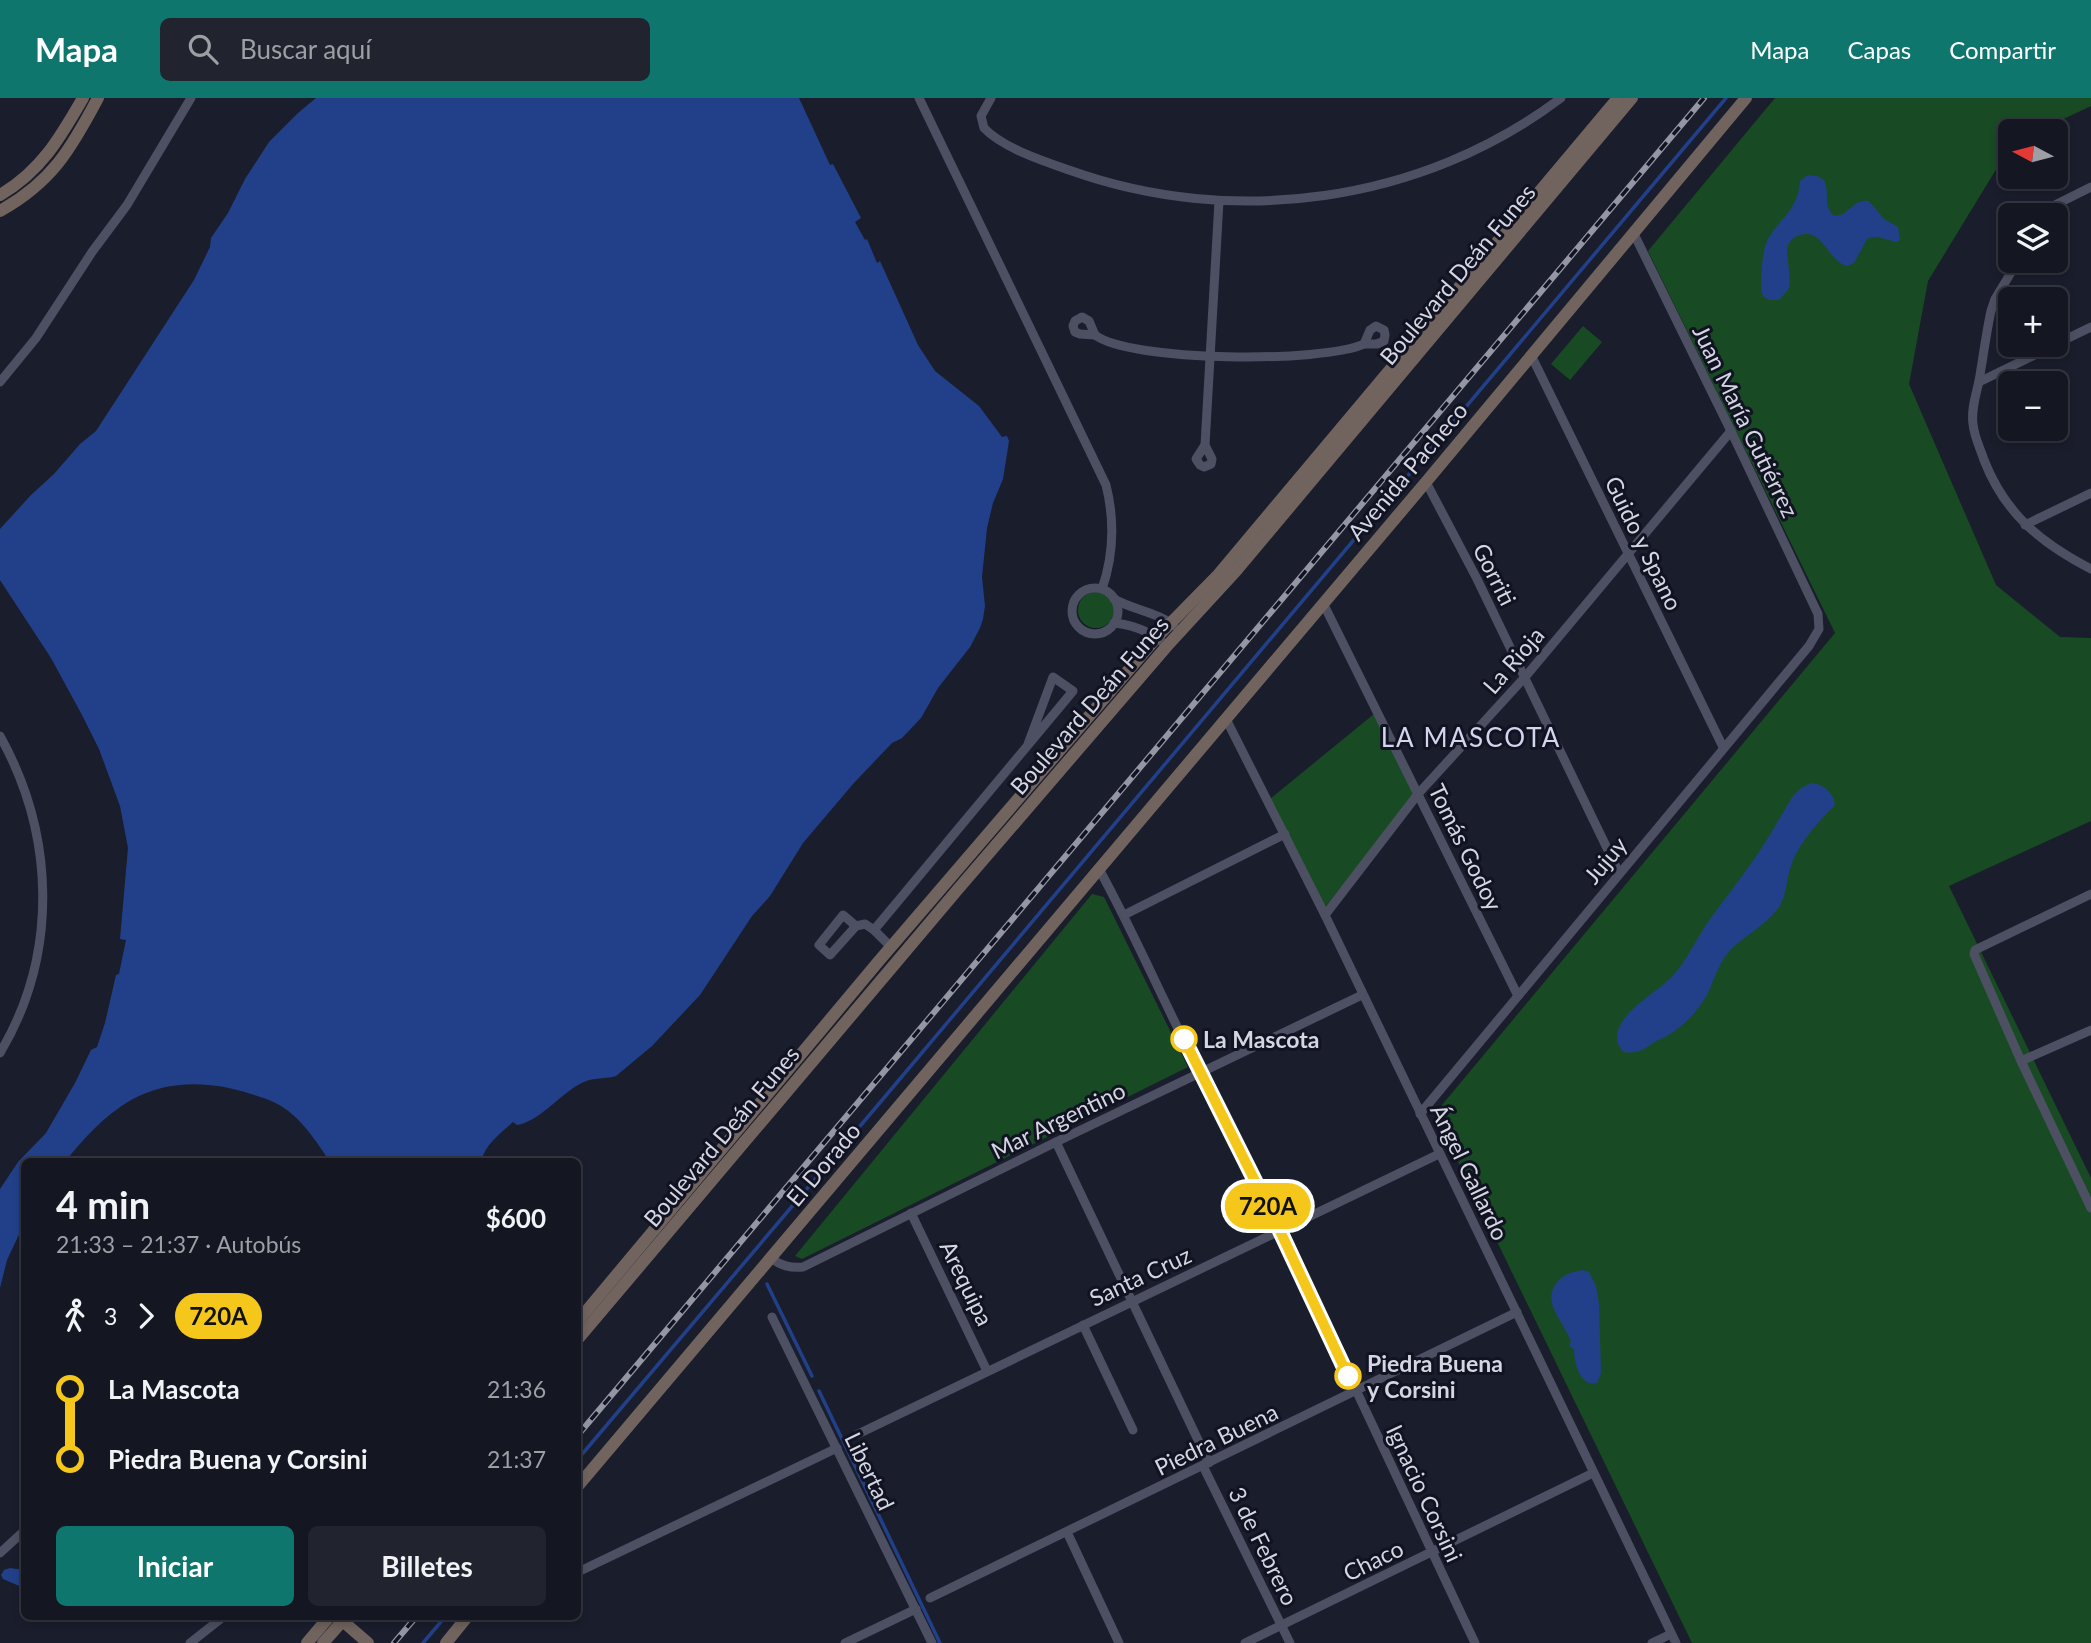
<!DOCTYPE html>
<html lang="es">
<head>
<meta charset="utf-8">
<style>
	body { margin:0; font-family:Lato,sans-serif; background:#21232e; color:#f1f3f6; height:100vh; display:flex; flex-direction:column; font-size:26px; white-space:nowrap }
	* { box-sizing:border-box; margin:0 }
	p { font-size:23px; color:#9d9fa5 }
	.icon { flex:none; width:38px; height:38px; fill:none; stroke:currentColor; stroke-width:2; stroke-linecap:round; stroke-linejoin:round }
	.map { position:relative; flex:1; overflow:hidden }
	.side { position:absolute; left:21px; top:1060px; width:560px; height:462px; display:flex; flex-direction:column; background:#141621; border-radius:10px; box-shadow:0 4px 10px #0003,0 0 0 2px #33353f }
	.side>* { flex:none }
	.badge { padding:0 14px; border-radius:23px; font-size:24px; line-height:46px }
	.needle { width:46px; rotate:277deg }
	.fabs { position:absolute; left:1998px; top:21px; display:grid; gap:14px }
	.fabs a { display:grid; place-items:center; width:70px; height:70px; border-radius:10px; background:#141621; box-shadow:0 4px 10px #0003,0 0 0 2px #33353f; font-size:35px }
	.map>.badge { position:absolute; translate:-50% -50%; box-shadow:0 0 0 4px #fff }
	.legs { display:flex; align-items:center; gap:10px; height:77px; padding:0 35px; font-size:23px }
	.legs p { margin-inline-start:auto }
	.overview { display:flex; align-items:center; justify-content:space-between; height:119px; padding:0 35px }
	h1 { font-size:38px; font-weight:700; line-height:52px }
	.primary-button { display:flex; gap:14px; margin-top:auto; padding:14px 35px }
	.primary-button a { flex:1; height:80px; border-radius:10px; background:#0f766e; color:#fff; font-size:28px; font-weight:700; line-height:80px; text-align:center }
	.primary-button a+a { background:#21232e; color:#f1f3f6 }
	ul { padding:0 35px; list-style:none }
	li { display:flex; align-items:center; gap:24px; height:70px; font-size:26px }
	li i { display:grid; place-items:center; width:10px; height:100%; margin:0 9px; background:currentColor }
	li i::after { content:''; width:18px; height:18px; margin:-9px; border:5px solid; border-radius:50%; background:#141621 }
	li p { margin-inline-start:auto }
	li:first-child i { background:linear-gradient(#0000 50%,currentColor 0) }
	li:last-child i { background:linear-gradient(currentColor 50%,#0000 0) }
	header { display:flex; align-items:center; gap:42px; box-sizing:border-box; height:98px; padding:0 35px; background:#0f766e; color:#fff }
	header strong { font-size:33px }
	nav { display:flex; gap:38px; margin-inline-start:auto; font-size:24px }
	.search { width:490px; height:63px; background:#21232e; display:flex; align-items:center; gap:18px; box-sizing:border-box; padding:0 24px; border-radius:10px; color:#9d9fa5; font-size:26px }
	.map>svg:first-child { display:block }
	.green { fill:#184b23 }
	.water { fill:#224089 }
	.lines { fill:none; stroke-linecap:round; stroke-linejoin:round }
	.stream { stroke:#224089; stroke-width:3.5 }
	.street { stroke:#4d5062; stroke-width:9 }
	.secondary { stroke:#71635d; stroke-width:12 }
	.rail-casing { stroke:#9497a3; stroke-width:6 }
	.rail { stroke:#111322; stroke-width:3.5; stroke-dasharray:10; stroke-linecap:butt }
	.line-1-casing { stroke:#fff; stroke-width:16 }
	.line-1 { stroke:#f5c71a; stroke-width:10 }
	.stop-1-dot { fill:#fff; stroke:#f5c71a; stroke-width:3.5 }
	.labels { text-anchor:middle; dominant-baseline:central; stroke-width:6; stroke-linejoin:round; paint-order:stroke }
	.street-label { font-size:23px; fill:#d4d6e1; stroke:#111322 }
	.stop-label { font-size:23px; font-weight:bold; fill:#d4d6e1; stroke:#111322; text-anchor:start }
	.quarter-label { font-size:26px; letter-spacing:2px; fill:#d2d6ec; stroke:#111322 }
</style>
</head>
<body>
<header>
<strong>Mapa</strong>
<div class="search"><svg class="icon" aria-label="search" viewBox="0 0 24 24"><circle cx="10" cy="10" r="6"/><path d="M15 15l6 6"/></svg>Buscar aquí</div>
<nav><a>Mapa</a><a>Capas</a><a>Compartir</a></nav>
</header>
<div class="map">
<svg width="2091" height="1545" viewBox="0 0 2091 1545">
	<rect width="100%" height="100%" fill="#1a1d2c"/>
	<!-- green -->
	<g class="green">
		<polygon points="1775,0 2091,0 2091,8 2038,33 2011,33 2011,47 1928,183 1909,286 1996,487 2060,539 2091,540 2091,723 1949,788 2091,1080 2091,1545 1692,1545 1437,1020 1437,1013 1835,535 1648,153"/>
		<polygon points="1583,228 1602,244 1570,282 1551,266"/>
		<circle cx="1096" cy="512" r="18"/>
		<polygon points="1374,616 1415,696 1325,809 1270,701"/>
		<polygon points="1092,796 1104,799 1188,969 802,1161 795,1158"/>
	</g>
	<!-- water -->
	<g class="water">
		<path d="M316 0H799L830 67 833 66 861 120 855 124 865 142 867 141 877 165 880 163 918 247 935 273 979 308 1002 339 1007 338 1009 343 1003 381 993 405 987 430 982 479 985 508 983 521 980 530 970 549 938 590 921 620 902 640 892 645 853 686 803 745 770 798 752 818 700 897 652 948 616 978C602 982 593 978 578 987 560 997 538 1024 517 1027L513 1024C500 1036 485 1046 481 1064H330C317 1044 301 1020 281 1008 272 1002 261 999 251 996 212 983 168 981 131 1002 104 1018 84 1040 65 1064H24V1126L7 1162 0 1190V1091L18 1064 46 1035 75 985 91 952 97 949 105 925 116 877 119 876 126 842 120 841 128 750 120 708 99 651 82 617 51 560 0 482V431L31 397 54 376 80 346 96 333 194 182 210 149 211 140 228 115 245 81 269 44 298 15Z"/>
		<path d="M1808 77 1817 78 1824 82C1830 95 1823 106 1833 117 1848 121 1852 100 1869 103L1884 121 1898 129 1900 142 1896 144C1886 142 1877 136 1867 141L1854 165 1847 168C1827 163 1823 127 1797 138 1791 141 1789 144 1787 151L1790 186 1788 192 1779 202H1769L1763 198 1761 191C1761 179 1762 151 1768 141 1781 119 1798 112 1800 83Z"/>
		<path d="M1811 685C1824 686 1834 695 1835 707 1818 725 1799 744 1791 768 1786 781 1787 797 1779 809 1764 830 1742 838 1727 856 1718 867 1714 882 1708 895 1699 912 1684 928 1667 938 1663 940 1657 942 1653 945 1643 952 1637 956 1624 954 1617 948 1615 939 1619 930 1630 905 1660 894 1676 874 1689 858 1697 840 1708 824 1722 804 1737 786 1750 767 1766 745 1779 721 1793 698L1801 690Z"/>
		<path d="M1583 1172 1589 1174 1596 1188 1599 1206 1601 1275 1597 1285C1580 1289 1574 1265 1574 1251L1569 1248 1571 1244 1569 1239C1561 1220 1541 1203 1558 1183 1566 1175 1572 1174 1583 1172Z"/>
		<polygon points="10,1470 24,1472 24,1490 3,1481 1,1477 4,1472"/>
	</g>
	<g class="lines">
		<!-- stream -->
		<g class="stream">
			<polyline points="767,1186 812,1278"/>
			<polyline points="819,1293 940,1545"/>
			<polyline points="578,1361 883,1001 1726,0"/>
			<polyline points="423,1545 445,1519"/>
		</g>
		<!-- street -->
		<g class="street">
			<path d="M919 0 1106 387C1115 423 1114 456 1102 491"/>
			<path d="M991 0 981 18 984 30C1003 50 1043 63 1069 72 1233 131 1422 105 1561 0"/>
			<polyline points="2046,117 2053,108 2091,89"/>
			<path d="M2018 163 1995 201 1991 213C1986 236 1983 260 1979 283 1976 297 1971 311 1973 326 1974 338 1980 350 1984 362 2005 416 2041 445 2091 471"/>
			<polygon points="1082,219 1089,223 1095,237 1080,236 1075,234 1073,228 1075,223"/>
			<polygon points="1376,228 1384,232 1385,237 1384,243 1377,246 1364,246 1370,232"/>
			<path d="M1095 237C1130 264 1323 265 1364 246"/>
			<polyline points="2056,246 2091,229"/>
			<polyline points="1531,257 1723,649"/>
			<polyline points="0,284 36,240 92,154 127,107 191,0"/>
			<polyline points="1979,284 2055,247"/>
			<polyline points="1205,347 1219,103"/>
			<polygon points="1205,347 1212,361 1211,366 1204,369 1200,367 1196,361"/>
			<polyline points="1426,384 1477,481 1619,775"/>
			<polyline points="2025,427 2091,395"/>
			<circle cx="1095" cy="513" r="23"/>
			<path d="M1114 501C1133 512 1158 514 1174 528"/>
			<polyline points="1323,505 1518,898"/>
			<path d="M1114 525C1134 527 1153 535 1167 548"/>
			<polyline points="1226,621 1325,817 1676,1545"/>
			<path d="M0 638C55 737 59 856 0 955"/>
			<path d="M1099 771C1136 838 1165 908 1201 976 1298 1163 1385 1355 1475 1545"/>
			<polyline points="2091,796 1975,852 1974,856 2021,963 2091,1110"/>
			<polyline points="1124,817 1285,736"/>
			<polyline points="1325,817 1418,696 1525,579 1731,333"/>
			<polyline points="856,828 830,857 819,847 843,817 856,828 865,826 874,832 1073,593 1053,579 1028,646"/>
			<polyline points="874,832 891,849"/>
			<polyline points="2021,963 2091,932"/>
			<polyline points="1420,1016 1809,548 1819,531 1818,516 1731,333 1633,134"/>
			<polyline points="1056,1044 1209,1365"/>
			<polyline points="911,1115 987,1273"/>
			<path d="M771 1160C781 1168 790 1170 803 1169L1056 1044 1362 897"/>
			<polyline points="772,1219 932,1545"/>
			<polyline points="1083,1227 1133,1332"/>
			<polyline points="858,1336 1439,1056"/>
			<polyline points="1203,1368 1290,1545"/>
			<polyline points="1067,1434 1119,1545"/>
			<polyline points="0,1455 24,1433"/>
			<polyline points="578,1474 837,1350"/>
			<polyline points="930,1500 1517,1214"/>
			<polyline points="190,1545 223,1519"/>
			<polyline points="845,1545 916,1511"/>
			<polyline points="1245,1545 1593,1375"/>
			<polyline points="1652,1545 1671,1536"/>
		</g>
		<!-- secondary -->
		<g class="secondary">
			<path d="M0 97C41 73 60 40 83 0"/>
			<path d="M0 113C52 84 71 51 98 0"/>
			<polyline points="578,1223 878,864 1157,539 1217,478 1618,0"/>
			<polyline points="578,1241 959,790 1167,548 1236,473 1632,0"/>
			<polyline points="578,1388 1426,384 1746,0"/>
			<polyline points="338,1519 368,1545"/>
			<polyline points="307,1545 329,1519"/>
			<polyline points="323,1545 346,1519"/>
			<polyline points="446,1545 467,1519"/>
		</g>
		<defs>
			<g id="rail">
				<polyline points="578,1337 1704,0"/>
				<polyline points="394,1545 416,1519"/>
			</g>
		</defs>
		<!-- rail casing -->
		<use href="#rail" class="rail-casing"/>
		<!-- rail -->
		<use href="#rail" class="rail"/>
	</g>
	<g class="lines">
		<defs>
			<polyline id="line-1" points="1184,941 1280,1133 1348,1278"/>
		</defs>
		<!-- line-1 casing -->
		<use href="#line-1" class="line-1-casing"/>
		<!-- line-1 -->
		<use href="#line-1" class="line-1"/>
	</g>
	<!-- markers -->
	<g class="stop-1-dot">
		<circle cx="1184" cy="941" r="12"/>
		<circle cx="1348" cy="1278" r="12"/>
	</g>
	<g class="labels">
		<!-- street labels -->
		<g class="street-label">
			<text transform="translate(1457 176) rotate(-50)">Boulevard Deán Funes</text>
			<text transform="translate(1746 323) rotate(64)">Juan María Gutiérrez</text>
			<text transform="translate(1407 373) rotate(-50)">Avenida Pacheco</text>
			<text transform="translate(1644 445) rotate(64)">Guido y Spano</text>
			<text transform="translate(1495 476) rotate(63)">Gorriti</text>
			<text transform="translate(1513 562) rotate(-49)">La Rioja</text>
			<text transform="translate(1089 607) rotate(-49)">Boulevard Deán Funes</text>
			<text transform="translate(1466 749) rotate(64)">Tomás Godoy</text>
			<text transform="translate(1605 762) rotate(-50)">Jujuy</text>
			<text transform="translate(1058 1022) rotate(-26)">Mar Argentino</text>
			<text transform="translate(721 1038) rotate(-50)">Boulevard Deán Funes</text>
			<text transform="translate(823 1066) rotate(-50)">El Dorado</text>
			<text transform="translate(1470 1074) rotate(64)">Ángel Gallardo</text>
			<text transform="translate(1140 1178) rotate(-25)">Santa Cruz</text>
			<text transform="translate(967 1185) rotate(64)">Arequipa</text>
			<text transform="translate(1216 1341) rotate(-26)">Piedra Buena</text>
			<text transform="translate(870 1373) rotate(64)">Libertad</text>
			<text transform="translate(1425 1395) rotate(65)">Ignacio Corsini</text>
			<text transform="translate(1264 1448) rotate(64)">3 de Febrero</text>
			<text transform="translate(1373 1462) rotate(-26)">Chaco</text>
		</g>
		<!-- stop labels -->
		<g class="stop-label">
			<text x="1203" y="941">La Mascota</text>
			<text x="1367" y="1265">Piedra Buena<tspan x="1367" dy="26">y Corsini</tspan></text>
		</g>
		<!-- quarter labels -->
		<g class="quarter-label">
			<text x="1471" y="639">LA MASCOTA</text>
		</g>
	</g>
</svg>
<div class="fabs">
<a><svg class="needle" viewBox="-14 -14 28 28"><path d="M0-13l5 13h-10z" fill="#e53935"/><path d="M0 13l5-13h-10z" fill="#9d9fa5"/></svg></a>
<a><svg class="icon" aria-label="layers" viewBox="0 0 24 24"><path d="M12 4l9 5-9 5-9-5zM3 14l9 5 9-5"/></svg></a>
<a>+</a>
<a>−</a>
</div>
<b class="badge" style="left:1268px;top:1108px;background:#f5c71a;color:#111">720A</b>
<section class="side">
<div class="overview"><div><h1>4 min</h1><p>21:33 – 21:37 · Autobús</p></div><b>$600</b></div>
<div class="legs"><svg class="icon" aria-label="walk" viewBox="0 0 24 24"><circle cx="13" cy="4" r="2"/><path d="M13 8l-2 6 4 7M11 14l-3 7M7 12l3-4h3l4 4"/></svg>3<svg class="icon" aria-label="forward" viewBox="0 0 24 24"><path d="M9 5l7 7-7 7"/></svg><b class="badge" style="background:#f5c71a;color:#111">720A</b></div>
<ul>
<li><i style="color:#f5c71a"></i><b>La Mascota</b><p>21:36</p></li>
<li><i style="color:#f5c71a"></i><b>Piedra Buena y Corsini</b><p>21:37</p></li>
</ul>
<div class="primary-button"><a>Iniciar</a><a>Billetes</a></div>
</section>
</div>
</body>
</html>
